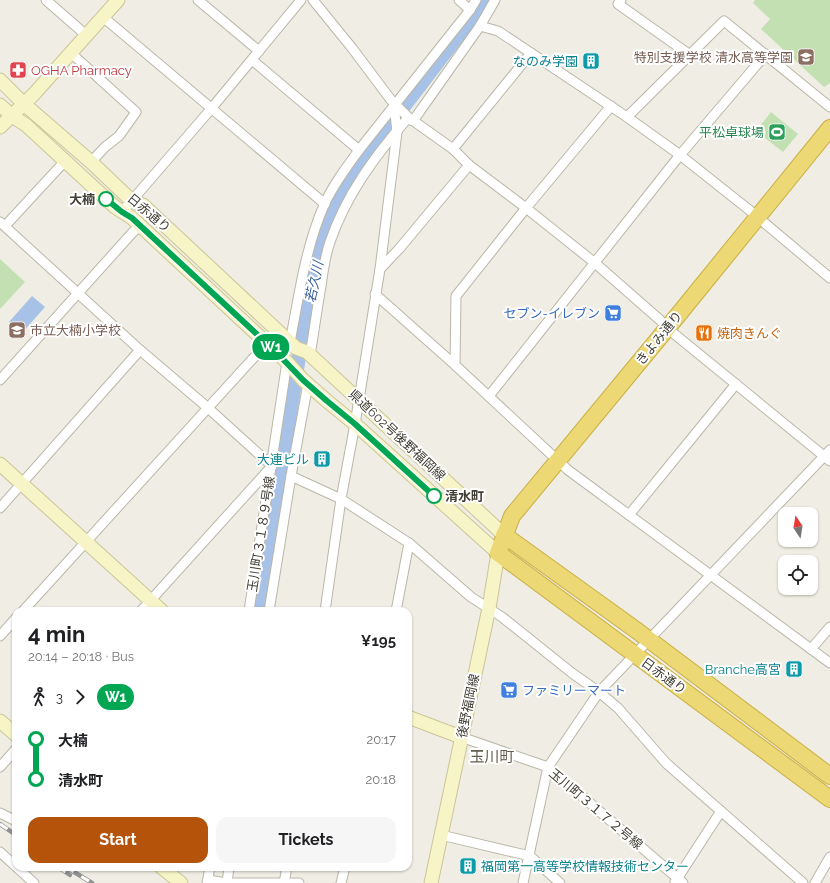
<!DOCTYPE html>
<html lang="en">
<head>
<meta charset="utf-8">
<style>
	body { margin:0; font-family:Raleway,"Noto Sans JP",sans-serif; background:#f6f6f6; color:#202124; height:100vh; display:flex; flex-direction:column; font-size:15px; white-space:nowrap }
	* { box-sizing:border-box; margin:0 }
	p { font-size:13px; color:#757577 }
	.icon { flex:none; width:22px; height:22px; fill:none; stroke:currentColor; stroke-width:2; stroke-linecap:round; stroke-linejoin:round }
	.map { position:relative; flex:1; overflow:hidden }
	.sheet { position:absolute; left:12px; top:607px; width:400px; height:264px; display:flex; flex-direction:column; background:#fff; border-radius:12px; box-shadow:0 1px 3px #0004 }
	.sheet>* { flex:none }
	.badge { padding:0 8px; border-radius:13px; font-size:14px; line-height:26px }
	.needle { width:26px; rotate:348deg }
	.buttons { position:absolute; left:778px; top:507px; display:grid; gap:8px }
	.buttons a { display:grid; place-items:center; width:40px; height:40px; border-radius:8px; background:#fff; box-shadow:0 1px 3px #0004; font-size:20px }
	.map>.badge { position:absolute; translate:-50% -50%; box-shadow:0 0 0 2px #fff }
	.legs { display:flex; align-items:center; gap:6px; height:44px; padding:0 16px; font-size:13px }
	.legs p { margin-inline-start:auto }
	.headline { display:flex; align-items:center; justify-content:space-between; height:68px; padding:0 16px }
	h1 { font-size:22px; font-weight:700; line-height:30px }
	.button { display:flex; gap:8px; margin-top:auto; padding:8px 16px }
	.button a { flex:1; height:46px; border-radius:12px; background:#b45309; color:#fff; font-size:16px; font-weight:700; line-height:46px; text-align:center }
	.button a+a { background:#f6f6f6; color:#202124 }
	ul { padding:0 16px; list-style:none }
	li { display:flex; align-items:center; gap:14px; height:40px; font-size:15px }
	li i { display:grid; place-items:center; width:6px; height:100%; margin:0 5px; background:currentColor }
	li i::after { content:''; width:10px; height:10px; margin:-5px; border:3px solid; border-radius:50%; background:#fff }
	li p { margin-inline-start:auto }
	li:first-child i { background:linear-gradient(#0000 50%,currentColor 0) }
	li:last-child i { background:linear-gradient(currentColor 50%,#0000 0) }
	.map>svg:first-child { display:block }
	.green { fill:#c3e0b2 }
	.water { fill:#a7c2e6 }
	.lines { fill:none; stroke-linecap:round; stroke-linejoin:round }
	.street-casing { stroke:#bab7a8; stroke-width:11 }
	.secondary-casing { stroke:#cac599; stroke-width:15 }
	.highway-casing { stroke:#c9af45; stroke-width:18 }
	.street { stroke:#fff; stroke-width:9 }
	.secondary { stroke:#f7f4c7; stroke-width:13 }
	.highway { stroke:#ecd874; stroke-width:16 }
	.rail-casing { stroke:#939393; stroke-width:4.5 }
	.rail { stroke:#fff; stroke-width:3; stroke-dasharray:9; stroke-linecap:butt }
	.line-1-casing { stroke:#fff; stroke-width:9 }
	.line-1 { stroke:#00a651; stroke-width:6 }
	.stop-1-dot { fill:#fff; stroke:#00a651; stroke-width:2 }
	.labels { text-anchor:middle; dominant-baseline:central; stroke-width:4; stroke-linejoin:round; paint-order:stroke }
	.education-label { font-size:13px; fill:#785e54; stroke:#fff; text-anchor:end }
	.culture-label { font-size:13px; fill:#0d838f; stroke:#fff; text-anchor:end }
	.health-label { font-size:13px; fill:#be3a42; stroke:#fff; text-anchor:start }
	.leisure-label { font-size:13px; fill:#27864d; stroke:#fff; text-anchor:end }
	.stop-label { font-size:13px; font-weight:bold; fill:#413e35; stroke:#fff; text-anchor:end }
	.street-label { font-size:13px; fill:#413e35; stroke:#fff }
	.shop-label { font-size:13px; fill:#366cbe; stroke:#fff; text-anchor:end }
	.food-label { font-size:13px; fill:#c56008; stroke:#fff; text-anchor:start }
	.water-label { font-size:14px; font-style:italic; fill:#3c659f; stroke:#fff }
	.quarter-label { font-size:15px; fill:#635e4e; stroke:#fff }
</style>
</head>
<body>
<div class="map">
<svg width="830" height="883" viewBox="0 0 830 883">
	<rect width="100%" height="100%" fill="#f0eee4"/>
	<!-- green -->
	<g class="green">
		<polygon points="755,0 830,0 830,83 824,87 761,29 770,19 753,3"/>
		<polygon points="771,112 798,134 783,152 756,131"/>
		<polygon points="0,259 25,282 0,309"/>
	</g>
	<!-- water -->
	<g class="water">
		<polygon points="480,0 489,0 476,24 362,173 341,210 310,331 267,611 252,611 296,326 312,248 334,191 406,93 468,19"/>
		<polygon points="32,296 45,307 22,333 9,322"/>
	</g>
	<g class="lines">
		<defs>
			<g id="street">
				<polyline points="46,0 86,35"/>
				<polyline points="198,0 259,51"/>
				<polyline points="313,0 352,48 391,100 408,117 453,149 469,165 526,208 595,263 660,320 667,328 830,461"/>
				<polyline points="459,0 470,10"/>
				<polyline points="621,0 618,4 690,55"/>
				<polyline points="103,17 325,204"/>
				<polyline points="480,26 498,31 627,117 680,155 748,209 830,278"/>
				<polyline points="71,53 136,112 119,136 105,147 91,162"/>
				<polyline points="252,60 359,150"/>
				<polyline points="611,106 526,208 456,296 455,365 568,470 830,663"/>
				<polyline points="627,117 724,21 830,107"/>
				<polyline points="453,149 531,53"/>
				<polyline points="122,212 211,109 301,0"/>
				<polyline points="0,222 140,350 207,407 272,466 141,611"/>
				<polyline points="5,226 65,161"/>
				<polyline points="380,269 399,249 469,165"/>
				<polyline points="375,294 455,365"/>
				<path d="M290 342C299 296 305 249 324 205 333 185 346 168 359 150L470 10 476 0"/>
				<path d="M310 355C314 332 317 309 321 286 323 271 325 256 330 242 346 195 375 156 407 119L413 121 480 26 495 0"/>
				<polyline points="0,380 133,232 140,226"/>
				<polyline points="489,396 680,155 766,54"/>
				<polyline points="291,476 341,499 409,543 471,597 502,617 572,673 599,692 618,708 666,763 803,883"/>
				<polyline points="0,508 140,350"/>
				<polyline points="629,515 736,384"/>
				<polyline points="23,611 267,343"/>
				<polyline points="249,611 287,362"/>
				<polyline points="269,611 291,476 308,384"/>
				<polyline points="325,611 341,499 355,424 380,269 397,132 394,104"/>
				<polyline points="396,611 409,543"/>
				<polyline points="0,636 16,618"/>
				<polyline points="811,649 830,627"/>
				<polyline points="461,737 548,767 683,883"/>
				<polyline points="0,767 16,749"/>
				<polyline points="0,813 16,821"/>
				<polyline points="441,835 530,856 560,883"/>
				<polyline points="0,852 34,883"/>
				<polyline points="208,880 227,883 299,883"/>
				<polyline points="675,882 721,811"/>
				<polyline points="207,883 210,867"/>
				<polyline points="227,883 229,867"/>
				<polyline points="284,883 287,867"/>
				<polyline points="341,883 345,867"/>
				<polyline points="523,883 548,767 599,692 830,450"/>
				<polyline points="815,883 830,857"/>
			</g>
			<g id="secondary">
				<polyline points="0,80 24,104 91,162 132,201 143,205 296,348 307,352 504,535"/>
				<polyline points="0,105 12,116 26,125 115,207 132,218 287,362 303,380 327,401 355,424 498,553 489,608 431,883"/>
				<polyline points="0,127 34,94 118,0"/>
				<polyline points="0,464 162,611"/>
				<polyline points="408,717 461,737"/>
				<polyline points="0,721 16,735"/>
				<polyline points="161,867 181,883"/>
			</g>
			<g id="highway">
				<polyline points="830,128 674,320 512,516 498,553 830,799"/>
				<polyline points="504,535 636,630 830,776"/>
			</g>
		</defs>
		<!-- street casing -->
		<use href="#street" class="street-casing"/>
		<!-- secondary casing -->
		<use href="#secondary" class="secondary-casing"/>
		<!-- highway casing -->
		<use href="#highway" class="highway-casing"/>
		<!-- street -->
		<use href="#street" class="street"/>
		<!-- secondary -->
		<use href="#secondary" class="secondary"/>
		<!-- highway -->
		<use href="#highway" class="highway"/>
		<defs>
			<g id="rail">
				<polyline points="0,824 16,835"/>
				<polyline points="58,867 70,875"/>
				<polyline points="66,867 92,883"/>
			</g>
		</defs>
		<!-- rail casing -->
		<use href="#rail" class="rail-casing"/>
		<!-- rail -->
		<use href="#rail" class="rail"/>
	</g>
	<g class="lines">
		<defs>
			<polyline id="line-1" points="106,199 122,212 132,218 277,353 303,380 327,401 355,424 434,496"/>
		</defs>
		<!-- line-1 casing -->
		<use href="#line-1" class="line-1-casing"/>
		<!-- line-1 -->
		<use href="#line-1" class="line-1"/>
	</g>
	<!-- icons -->
	<defs>
		<symbol id="school-square" viewBox="-11 -11 22 22"><rect x="-9" y="-9" width="18" height="18" rx="4" fill="#8d6e63" stroke="#fff"/><path d="M0-5L7-2L0 1L-7-2ZM-4 1L0 2.5L4 1V4Q0 6-4 4Z" fill="#fff"/></symbol>
		<symbol id="building-square" viewBox="-11 -11 22 22"><rect x="-9" y="-9" width="18" height="18" rx="4" fill="#0f9aa8" stroke="#fff"/><path d="M-4-6H4V6H1V3H-1V6H-4ZM-2.5-4.3h1.7v1.8h-1.7ZM.8-4.3h1.7v1.8H.8ZM-2.5-1h1.7V.8h-1.7ZM.8-1h1.7V.8H.8Z" fill="#fff"/></symbol>
		<symbol id="pharmacy-square" viewBox="-11 -11 22 22"><rect x="-9" y="-9" width="18" height="18" rx="4" fill="#e0444e" stroke="#fff"/><path d="M-2-6h4v4h4v4h-4v4h-4v-4h-4v-4h4Z" fill="#fff"/></symbol>
		<symbol id="stadium-square" viewBox="-11 -11 22 22"><rect x="-9" y="-9" width="18" height="18" rx="4" fill="#2e9e5b" stroke="#fff"/><path d="M0-5a6.5 5 0 1 0 0 10a6.5 5 0 1 0 0-10ZM-3.5-1.8h7v3.6h-7Z" fill="#fff"/></symbol>
		<symbol id="supermarket-square" viewBox="-11 -11 22 22"><rect x="-9" y="-9" width="18" height="18" rx="4" fill="#3f7fe0" stroke="#fff"/><path d="M-6-5.5h2.5l.6 2H6L4.5 2H-2.5L-4.4-4H-6ZM-1.5 3.2a1.3 1.3 0 1 0 .1 0ZM3 3.2a1.3 1.3 0 1 0 .1 0Z" fill="#fff"/></symbol>
		<symbol id="restaurant-square" viewBox="-11 -11 22 22"><rect x="-9" y="-9" width="18" height="18" rx="4" fill="#e8710a" stroke="#fff"/><path d="M-5-6h1v4h1v-4h1v4h1v-4h1v5L-1.5 .5V6h-2V.5L-5-1ZM5-6V6H3V1.5H1.5Q1.5-4 5-6Z" fill="#fff"/></symbol>
	</defs>
	<g fill-rule="evenodd">
		<use href="#school-square" x="796" y="47" width="20" height="20"/>
		<use href="#building-square" x="581" y="51" width="20" height="20"/>
		<use href="#pharmacy-square" x="8" y="60" width="20" height="20"/>
		<use href="#stadium-square" x="767" y="122" width="20" height="20"/>
		<use href="#supermarket-square" x="603" y="303" width="20" height="20"/>
		<use href="#school-square" x="7" y="320" width="20" height="20"/>
		<use href="#restaurant-square" x="694" y="323" width="20" height="20"/>
		<use href="#building-square" x="312" y="449" width="20" height="20"/>
		<use href="#building-square" x="784" y="659" width="20" height="20"/>
		<use href="#supermarket-square" x="499" y="680" width="20" height="20"/>
		<use href="#building-square" x="458" y="856" width="20" height="20"/>
	</g>
	<!-- markers -->
	<g class="stop-1-dot">
		<circle cx="106" cy="199" r="7"/>
		<circle cx="434" cy="496" r="7"/>
	</g>
	<g class="labels">
		<!-- education labels -->
		<g class="education-label">
			<text x="793" y="57">特別支援学校 清水高等学園</text>
			<text x="30" y="330" text-anchor="start">市立大楠小学校</text>
		</g>
		<!-- culture labels -->
		<g class="culture-label">
			<text x="578" y="61">なのみ学園</text>
			<text x="309" y="459">大連ビル</text>
			<text x="781" y="669">Branche高宮</text>
			<text x="481" y="866" text-anchor="start">福岡第一高等学校情報技術センター</text>
		</g>
		<!-- health labels -->
		<g class="health-label">
			<text x="31" y="70">OGHA Pharmacy</text>
		</g>
		<!-- leisure labels -->
		<g class="leisure-label">
			<text x="764" y="132">平松卓球場</text>
		</g>
		<!-- stop labels -->
		<g class="stop-label">
			<text x="95" y="199">大楠</text>
			<text x="445" y="496" text-anchor="start">清水町</text>
		</g>
		<!-- street labels -->
		<g class="street-label">
			<text transform="translate(149 213) rotate(40)">日赤通り</text>
			<text transform="translate(659 338) rotate(-51)">きよみ通り</text>
			<text transform="translate(397 435) rotate(43)">県道602号後野福岡線</text>
			<text transform="translate(261 534) rotate(-81)">玉川町３１８９号線</text>
			<text transform="translate(664 676) rotate(36)">日赤通り</text>
			<text transform="translate(468 706) rotate(-78)">後野福岡線</text>
			<text transform="translate(596 809) rotate(40)">玉川町３１７２号線</text>
		</g>
		<!-- shop labels -->
		<g class="shop-label">
			<text x="600" y="313">セブン-イレブン</text>
			<text x="522" y="690" text-anchor="start">ファミリーマート</text>
		</g>
		<!-- food labels -->
		<g class="food-label">
			<text x="717" y="333">焼肉きんぐ</text>
		</g>
		<!-- water labels -->
		<g class="water-label">
			<text transform="translate(314 282) rotate(-78)">若久川</text>
		</g>
		<!-- quarter labels -->
		<g class="quarter-label">
			<text x="492" y="757">玉川町</text>
		</g>
	</g>
</svg>
<div class="buttons">
<a><svg class="needle" viewBox="-14 -14 28 28"><path d="M0-13l5 13h-10z" fill="#e53935"/><path d="M0 13l5-13h-10z" fill="#757577"/></svg></a>
<a><svg class="icon" aria-label="locate" viewBox="0 0 24 24"><circle cx="12" cy="12" r="6"/><path d="M12 2v4M12 18v4M2 12h4M18 12h4"/></svg></a>
</div>
<b class="badge" style="left:271px;top:347px;background:#00a651;color:#fff">W1</b>
<section class="sheet">
<div class="headline"><div><h1>4 min</h1><p>20:14 – 20:18 · Bus</p></div><b>¥195</b></div>
<div class="legs"><svg class="icon" aria-label="walk" viewBox="0 0 24 24"><circle cx="13" cy="4" r="2"/><path d="M13 8l-2 6 4 7M11 14l-3 7M7 12l3-4h3l4 4"/></svg>3<svg class="icon" aria-label="forward" viewBox="0 0 24 24"><path d="M9 5l7 7-7 7"/></svg><b class="badge" style="background:#00a651;color:#fff">W1</b></div>
<ul>
<li><i style="color:#00a651"></i><b>大楠</b><p>20:17</p></li>
<li><i style="color:#00a651"></i><b>清水町</b><p>20:18</p></li>
</ul>
<div class="button"><a>Start</a><a>Tickets</a></div>
</section>
</div>
</body>
</html>
